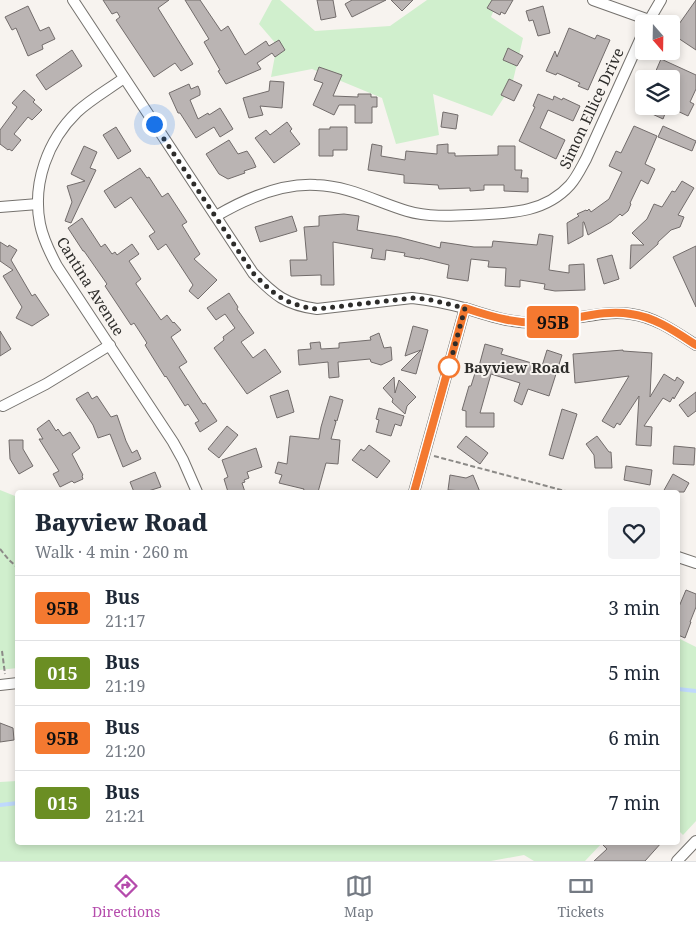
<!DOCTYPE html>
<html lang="en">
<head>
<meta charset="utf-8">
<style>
	body { margin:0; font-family:"Noto Serif",serif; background:#f2f2f3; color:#1f2937; height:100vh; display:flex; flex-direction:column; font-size:19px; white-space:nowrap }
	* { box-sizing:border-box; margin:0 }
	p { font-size:16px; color:#747a83 }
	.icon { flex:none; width:28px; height:28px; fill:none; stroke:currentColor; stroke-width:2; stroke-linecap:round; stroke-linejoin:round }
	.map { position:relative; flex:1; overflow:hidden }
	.panel { position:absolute; left:15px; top:490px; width:665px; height:355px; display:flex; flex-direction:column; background:#fff; border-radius:5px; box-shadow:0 2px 8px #0003 }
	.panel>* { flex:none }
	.badge { padding:0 10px; border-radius:4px; font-size:18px; line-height:32px }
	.needle { width:32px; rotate:160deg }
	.controls { position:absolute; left:635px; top:15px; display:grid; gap:10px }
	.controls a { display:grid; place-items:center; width:45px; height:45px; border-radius:5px; background:#fff; box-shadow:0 2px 8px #0003; font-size:25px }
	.you { position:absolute; width:25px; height:25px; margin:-12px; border:4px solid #fff; border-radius:50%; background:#1a73e8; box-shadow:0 0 0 8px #1a73e833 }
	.map>.badge { position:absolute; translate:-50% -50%; box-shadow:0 0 0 2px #fff }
	.round { display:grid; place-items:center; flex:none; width:52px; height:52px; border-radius:5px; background:#f2f2f3 }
	.overview { display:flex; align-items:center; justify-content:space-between; height:85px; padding:0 20px }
	h1 { font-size:24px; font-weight:800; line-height:38px }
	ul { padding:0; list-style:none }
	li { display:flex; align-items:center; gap:15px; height:65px; padding:0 20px; border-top:1px solid #e0e1e3 }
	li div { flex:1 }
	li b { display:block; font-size:19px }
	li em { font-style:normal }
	li .badge { min-width:55px; font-weight:700; text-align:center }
	.dock { display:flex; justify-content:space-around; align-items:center; height:70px; border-top:1px solid #e0e1e3; background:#fff; font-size:14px; color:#747a83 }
	.dock a { display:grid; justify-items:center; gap:2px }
	.dock .current { color:#b54bac }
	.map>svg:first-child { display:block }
	.green { fill:#d0efcd }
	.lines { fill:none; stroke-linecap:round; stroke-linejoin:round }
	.stream { stroke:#bfd9fc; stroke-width:4 }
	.building { fill:#bab4b3; stroke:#726c6b }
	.minor-casing { stroke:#75726e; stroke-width:12 }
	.path { stroke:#8c8a87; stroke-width:2; stroke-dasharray:5 2.5; stroke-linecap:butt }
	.minor { stroke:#fff; stroke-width:10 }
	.line-casing { stroke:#fff; stroke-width:11 }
	.line { stroke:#f47930; stroke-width:8 }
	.walk { stroke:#2e2d2b; stroke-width:5; stroke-dasharray:0 9 }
	.stop-dot { fill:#fff; stroke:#f47930; stroke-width:2.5 }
	.labels { text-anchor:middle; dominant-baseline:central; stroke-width:4; stroke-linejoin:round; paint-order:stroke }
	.street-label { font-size:15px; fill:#2e2d2b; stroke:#f7f3ef }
	.stop-label { font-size:15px; font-weight:bold; fill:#2e2d2b; stroke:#f7f3ef; text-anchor:start }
</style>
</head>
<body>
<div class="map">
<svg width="696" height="861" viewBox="0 0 696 861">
	<rect width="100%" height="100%" fill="#f7f3ef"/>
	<!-- green -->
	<g class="green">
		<polygon points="272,0 280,0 315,31 390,26 427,0 498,0 491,17 523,38 512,85 492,116 433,94 439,135 396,144 382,98 312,69 271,77 277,45 259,24"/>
		<polygon points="0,490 15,496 18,503 17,668 0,670"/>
		<polygon points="678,638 696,647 696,821 683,835 678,830"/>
		<polygon points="17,781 18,842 602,843 585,861 534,861 524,855 491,861 0,861 0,782"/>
	</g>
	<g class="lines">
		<!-- stream -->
		<g class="stream">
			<polyline points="678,689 696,691"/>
			<polyline points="0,805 18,803"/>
		</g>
	</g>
	<!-- building -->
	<g class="building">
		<polygon points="103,0 169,0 158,8 193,64 181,71 175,63 154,77 116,20 120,17 117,12 112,14"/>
		<polygon points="185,0 200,0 221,31 228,26 245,55 266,41 269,46 279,40 285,50 275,57 272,53 257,63 261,69 226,84 218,71 220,70 204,42 209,39"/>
		<polygon points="317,0 333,0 336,17 321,20"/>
		<polygon points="352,0 386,0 352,17 345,4"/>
		<polygon points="391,0 413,0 402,11"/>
		<polygon points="492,0 513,0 505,14 501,12 500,15 487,8"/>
		<polygon points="696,0 696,50 672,34"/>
		<polygon points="28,6 40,31 49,27 55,39 42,45 43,49 28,56 16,28 12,30 5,17"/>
		<polygon points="543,6 550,33 538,36 533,20 529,21 526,11"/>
		<polygon points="569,28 595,39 597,35 610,40 588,90 578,86 580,83 557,73 556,75 546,71 555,51 557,57"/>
		<polygon points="508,48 523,56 517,66 503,60"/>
		<polygon points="72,50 82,66 46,90 36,75"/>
		<polygon points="661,59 696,75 696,89 690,102 694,104 688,116 671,108 671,79 667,79 655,73"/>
		<polygon points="319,67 342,75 333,96 358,97 358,94 371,94 371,97 377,97 377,107 372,107 372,123 355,123 355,105 339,105 334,115 313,105 323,83 314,80"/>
		<polygon points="509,79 522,85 514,101 501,95"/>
		<polygon points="270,81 284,82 282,108 260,106 263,115 249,118 243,98 269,91"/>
		<polygon points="189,84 191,89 198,86 200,91 200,95 190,100 198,119 208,113 209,115 220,108 233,129 220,137 214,127 196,138 180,113 178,113 169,93"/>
		<polygon points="24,90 35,100 33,102 42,110 32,120 28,117 14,134 21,140 12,151 9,149 8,150 0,144 0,130 17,107 12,103"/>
		<polygon points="538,94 553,100 554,96 562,100 563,98 580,106 573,121 548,110 540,128 565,140 556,159 519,141 535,107 533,106"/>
		<polygon points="635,106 668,106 663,119"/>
		<polygon points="443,112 458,115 456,129 441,127"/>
		<polygon points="287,122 292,129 290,131 300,144 274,163 255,138 266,130 270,135"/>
		<polygon points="634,126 657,136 645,164 655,169 648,184 641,180 630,203 631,204 628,211 622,216 620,214 611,222 588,235 584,222 583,222 583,236 568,244 567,223 579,216 577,214 586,210 587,211 589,209 591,212 609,199 622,172 609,166 616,151 621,153"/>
		<polygon points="663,126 696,141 692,151 658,137"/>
		<polygon points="116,127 131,151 118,159 103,135"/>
		<polygon points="330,127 347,127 347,150 333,150 333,156 319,156 319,129 330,129"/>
		<polygon points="229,140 238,154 247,151 253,160 256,167 244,171 245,173 228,179 219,174 206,154"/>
		<polygon points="372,144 382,146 381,156 405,160 406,151 437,154 437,145 448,144 448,153 455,153 455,156 498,155 498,146 515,146 515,170 522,170 521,178 528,178 528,192 504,191 504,185 484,185 484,190 470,191 470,188 439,189 438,185 404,183 404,175 368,170"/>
		<polygon points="84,146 97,152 90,168 96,170 71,223 65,221 72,202 67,186 85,181 71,174"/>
		<polygon points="140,168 147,178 149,177 162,197 168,193 187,222 182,225 200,254 194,259 217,280 198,299 189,291 193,285 166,244 158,250 149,236 155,232 131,197 115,208 104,191"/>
		<polygon points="682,181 694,188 678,215 684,217 680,227 671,230 658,242 658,244 630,269 631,245 644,245 632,233 647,219 654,204 662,207 672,191 675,192"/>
		<polygon points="344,214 359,216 357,230 398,237 440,248 441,242 474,247 492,247 493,241 537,245 539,234 553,236 549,270 569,273 569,265 584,264 585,290 555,291 544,289 545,284 520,280 520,287 505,286 506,268 488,267 489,261 471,259 468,281 447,278 449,265 420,258 420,259 404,256 405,253 386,250 385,260 371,258 373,249 333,242 334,285 321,285 321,275 291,276 290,260 307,260 304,227 319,226 319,216"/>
		<polygon points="292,216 297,231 260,242 255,227"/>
		<polygon points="82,218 101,247 105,244 112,254 115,252 117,255 132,244 139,254 129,261 141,279 136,283 136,284 161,320 167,315 173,323 174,322 181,330 171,337 187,362 179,367 203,404 205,403 217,421 200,432 195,423 199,421 188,404 185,406 166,376 165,377 145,345 147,343 134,323 131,325 105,286 107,284 84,251 83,251 68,228"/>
		<polygon points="0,242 8,247 9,245 17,250 11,260 32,296 35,294 49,315 32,326 16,318 22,307 3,276 13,270 0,261"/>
		<polygon points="696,246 696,307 673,257"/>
		<polygon points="612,255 619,279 604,284 597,259"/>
		<polygon points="229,293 238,307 237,309 254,333 241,342 253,358 265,349 281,372 247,394 214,348 224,340 223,337 235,328 225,314 216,320 207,308"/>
		<polygon points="413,326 428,330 416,374 401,370 421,350 405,356"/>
		<polygon points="0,331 11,349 0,356"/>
		<polygon points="379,333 384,348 391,347 392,360 381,365 371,362 370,359 338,362 339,377 329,378 328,362 299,365 298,350 311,349 310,343 320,342 321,349 339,348 339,343 371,340 370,337"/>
		<polygon points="485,344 503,349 501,354 542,366 547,350 562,355 549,396 528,389 522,405 514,401 520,383 491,374 480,413 494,413 494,427 466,427 466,411 462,410 469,386 471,386 476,370 478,370"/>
		<polygon points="623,350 623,351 652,353 650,397 664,374 675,381 677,377 684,382 674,399 673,397 670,402 663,398 644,426 652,427 651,446 636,445 639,396 620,425 617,423 614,428 602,421 629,376 575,383 573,354"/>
		<polygon points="394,377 395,393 399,380 416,397 407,406 405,414 392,402 393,399 383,388"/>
		<polygon points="288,390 294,412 277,418 270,396"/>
		<polygon points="88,392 92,399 97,396 111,417 117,415 126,441 132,453 137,450 141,459 123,467 110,434 98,438 93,425 76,399"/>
		<polygon points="696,392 696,411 688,417 679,405"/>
		<polygon points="330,396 343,400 337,421 334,420 336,422 331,439 340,440 338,464 326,463 318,492 303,492 304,489 279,483 282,475 275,473 278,462 287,464 290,436 319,439 321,427"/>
		<polygon points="379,408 404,416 401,426 395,424 391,436 376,432 379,420 376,419"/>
		<polygon points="562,409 577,414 563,459 549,455"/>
		<polygon points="49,420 56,431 58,429 63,436 70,432 80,448 72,454 83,475 82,476 83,479 74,483 72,481 60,487 53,474 59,471 39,439 43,439 37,429"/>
		<polygon points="227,426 238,435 219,458 208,449"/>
		<polygon points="466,436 488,453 480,464 457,447"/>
		<polygon points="597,436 609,452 611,452 612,468 595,468 594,455 586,444"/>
		<polygon points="9,440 23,440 23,449 33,466 19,474 10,459"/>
		<polygon points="369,445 390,461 377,478 352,460 361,449 364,451"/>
		<polygon points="674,446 695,448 694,465 673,464"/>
		<polygon points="256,448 262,467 247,472 249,478 244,480 245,482 242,483 245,492 228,492 224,479 228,477 222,460"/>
		<polygon points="626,466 652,470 650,485 624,480"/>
		<polygon points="155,472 161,487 145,492 134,492 130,482"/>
		<polygon points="673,474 689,483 684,492 663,492"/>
		<polygon points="450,475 466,478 473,475 480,492 448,490"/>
		<polygon points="686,590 696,594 696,607 690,622 691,622 685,638 678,635 678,609"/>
		<polygon points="0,723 13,728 14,740 0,742"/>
		<polygon points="600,842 662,842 645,861 594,861 607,849"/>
	</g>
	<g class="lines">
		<defs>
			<g id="minor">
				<path d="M73 0 253 273C274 295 286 305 317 309L412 298C431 300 450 304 468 309 483 314 498 319 513 321 524 323 536 323 547 322 575 320 603 310 631 314 655 317 676 332 696 345"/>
				<polyline points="593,0 649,20"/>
				<polyline points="647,24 661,0"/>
				<path d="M124 78C109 89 91 99 77 112 48 140 32 183 40 224 43 239 50 253 57 266L173 442 183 460 197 492"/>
				<polyline points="0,207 38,204"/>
				<path d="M216 216C245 199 282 183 316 185 349 186 377 202 407 211 427 217 450 216 471 215 507 213 544 214 570 185 577 177 581 168 586 159L644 31"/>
				<polyline points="3,406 46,384 110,345"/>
				<polyline points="414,492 465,308"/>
				<polyline points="678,557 696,563"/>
				<polyline points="0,685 18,683"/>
				<polyline points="677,861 696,841"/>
			</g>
		</defs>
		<!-- minor casing -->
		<use href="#minor" class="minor-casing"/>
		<!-- path -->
		<g class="path">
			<polyline points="434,456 569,492"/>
			<polyline points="0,549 9,560 18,568"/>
			<polyline points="2,651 5,674"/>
		</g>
		<!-- minor -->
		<use href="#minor" class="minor"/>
	</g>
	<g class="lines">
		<defs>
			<path id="line" d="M414 492 465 308C492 317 519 325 547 322 575 320 603 309 631 314 655 317 676 332 696 345"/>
		</defs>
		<!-- line casing -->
		<use href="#line" class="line-casing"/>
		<!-- line -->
		<use href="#line" class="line"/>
		<!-- walk -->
		<path class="walk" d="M154 124 253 273C274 295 286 305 317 309L412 298 427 299 465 308 449 367"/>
	</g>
	<!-- markers -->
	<circle class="stop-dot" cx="449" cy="367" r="10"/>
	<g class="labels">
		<!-- street labels -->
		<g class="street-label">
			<text transform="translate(591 108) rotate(-65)">Simon Ellice Drive</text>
			<text transform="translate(91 286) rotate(58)">Cantina Avenue</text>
		</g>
		<!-- stop labels -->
		<g class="stop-label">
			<text x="464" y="367">Bayview Road</text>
		</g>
	</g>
</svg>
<div class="controls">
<a><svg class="needle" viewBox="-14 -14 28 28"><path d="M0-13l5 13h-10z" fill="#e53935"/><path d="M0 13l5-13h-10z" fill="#747a83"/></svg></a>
<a><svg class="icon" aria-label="layers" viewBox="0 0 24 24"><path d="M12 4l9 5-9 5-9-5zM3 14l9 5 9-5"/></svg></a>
</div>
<div class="you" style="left:154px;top:124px"></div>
<b class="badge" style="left:553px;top:322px;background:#f47930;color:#111">95B</b>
<section class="panel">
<div class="overview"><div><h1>Bayview Road</h1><p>Walk · 4 min · 260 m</p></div><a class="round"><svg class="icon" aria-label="heart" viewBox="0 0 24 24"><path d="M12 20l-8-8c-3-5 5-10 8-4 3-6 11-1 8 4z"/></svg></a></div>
<ul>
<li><span class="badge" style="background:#f47930;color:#111">95B</span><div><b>Bus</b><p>21:17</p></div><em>3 min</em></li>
<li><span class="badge" style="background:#6b8e23;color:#fff">015</span><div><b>Bus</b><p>21:19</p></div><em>5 min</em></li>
<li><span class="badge" style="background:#f47930;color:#111">95B</span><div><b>Bus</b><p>21:20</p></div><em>6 min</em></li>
<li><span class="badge" style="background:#6b8e23;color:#fff">015</span><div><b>Bus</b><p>21:21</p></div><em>7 min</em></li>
</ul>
</section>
</div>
<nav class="dock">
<a class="current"><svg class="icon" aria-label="directions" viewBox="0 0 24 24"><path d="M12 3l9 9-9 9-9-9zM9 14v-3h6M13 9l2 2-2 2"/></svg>Directions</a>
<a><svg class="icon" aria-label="map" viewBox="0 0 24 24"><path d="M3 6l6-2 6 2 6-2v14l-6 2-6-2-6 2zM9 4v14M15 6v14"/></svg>Map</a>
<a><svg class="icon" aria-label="tickets" viewBox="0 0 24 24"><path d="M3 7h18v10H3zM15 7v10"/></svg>Tickets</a>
</nav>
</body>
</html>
